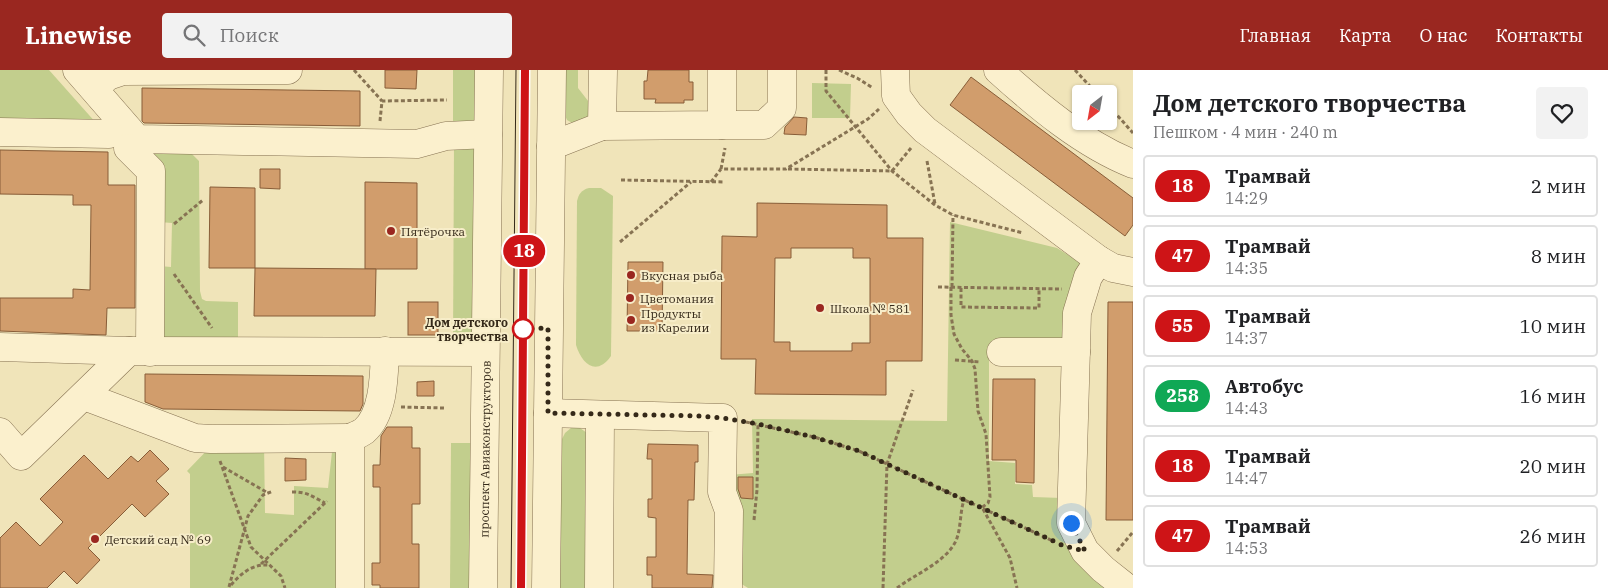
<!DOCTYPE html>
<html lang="ru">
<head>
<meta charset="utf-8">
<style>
	body { margin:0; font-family:"IBM Plex Serif",serif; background:#f2f2f2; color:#202124; height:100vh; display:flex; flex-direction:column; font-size:19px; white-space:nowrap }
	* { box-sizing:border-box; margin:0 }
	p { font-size:16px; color:#757577 }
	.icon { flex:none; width:28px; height:28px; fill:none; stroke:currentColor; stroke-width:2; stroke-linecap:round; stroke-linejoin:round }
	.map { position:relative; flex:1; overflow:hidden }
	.side { display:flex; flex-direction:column; background:#fff; width:475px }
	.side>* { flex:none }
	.badge { padding:0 10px; border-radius:16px; font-size:18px; line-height:32px }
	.needle { width:32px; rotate:211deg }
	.tools { position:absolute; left:1072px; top:15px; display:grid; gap:10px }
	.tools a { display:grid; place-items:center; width:45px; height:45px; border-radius:5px; background:#fff; box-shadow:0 1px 4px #0004; font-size:25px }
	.you { position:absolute; width:25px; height:25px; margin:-12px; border:4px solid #fff; border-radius:50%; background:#1a73e8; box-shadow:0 0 0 8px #1a73e833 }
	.map>.badge { position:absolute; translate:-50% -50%; box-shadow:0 0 0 2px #fff }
	.round { display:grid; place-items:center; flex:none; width:52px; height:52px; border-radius:5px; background:#f2f2f2 }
	.summary { display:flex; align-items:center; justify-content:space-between; height:85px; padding:0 20px }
	h1 { font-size:24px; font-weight:700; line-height:38px }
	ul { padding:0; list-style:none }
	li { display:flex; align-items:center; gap:15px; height:62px; margin:0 10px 8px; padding:0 10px; border:2px solid #e0e0e0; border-radius:5px }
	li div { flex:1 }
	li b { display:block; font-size:19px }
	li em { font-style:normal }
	li .badge { min-width:55px; font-weight:700; text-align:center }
	header { display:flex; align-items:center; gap:30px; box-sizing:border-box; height:70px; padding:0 25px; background:#9a2720; color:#fff }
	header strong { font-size:24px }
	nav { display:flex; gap:28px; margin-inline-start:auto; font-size:18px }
	.search { width:350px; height:45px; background:#f2f2f2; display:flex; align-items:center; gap:12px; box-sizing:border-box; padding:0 18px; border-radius:5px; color:#757577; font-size:19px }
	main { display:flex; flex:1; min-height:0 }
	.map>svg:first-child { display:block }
	.green { fill:#c2ce8d }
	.building { fill:#d19d6c; stroke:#885d38; fill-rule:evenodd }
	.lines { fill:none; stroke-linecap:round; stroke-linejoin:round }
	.minor-casing { stroke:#877353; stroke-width:29 }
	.path { stroke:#877353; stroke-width:3; stroke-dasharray:4 2.5; stroke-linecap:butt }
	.minor { stroke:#fbf0cd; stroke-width:28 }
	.tram { stroke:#352919; stroke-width:1 }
	.line-casing { stroke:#fff; stroke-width:11 }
	.line { stroke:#ce1417; stroke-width:8 }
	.walk { stroke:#352919; stroke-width:5; stroke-dasharray:0 9 }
	.poi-dot { fill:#9a2720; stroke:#f7edc9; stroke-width:2 }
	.stop-dot { fill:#fff; stroke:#ce1417; stroke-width:2.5 }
	.labels { text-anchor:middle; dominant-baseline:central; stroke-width:4; stroke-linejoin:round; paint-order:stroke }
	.poi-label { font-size:12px; fill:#352919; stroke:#f7edc9; text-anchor:start }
	.stop-label { font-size:12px; font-weight:bold; fill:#352919; stroke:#f7edc9; text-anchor:end }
	.street-label { font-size:12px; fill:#352919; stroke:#f7edc9 }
</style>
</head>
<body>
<header>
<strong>Linewise</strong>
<div class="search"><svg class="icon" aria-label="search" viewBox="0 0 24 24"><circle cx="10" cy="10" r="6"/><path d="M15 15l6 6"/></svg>Поиск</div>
<nav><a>Главная</a><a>Карта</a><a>О нас</a><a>Контакты</a></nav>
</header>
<main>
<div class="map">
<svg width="1133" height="518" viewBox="0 0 1133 518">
	<rect width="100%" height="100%" fill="#f0e4b9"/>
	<!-- green -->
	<g class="green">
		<polygon points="0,0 49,0 97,54 0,58"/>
		<polygon points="453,0 477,0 476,53 453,58"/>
		<polygon points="564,0 578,0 578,18 592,36 590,45 587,51 574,54 567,50 564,43"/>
		<polygon points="812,13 851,14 850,48 812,48"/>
		<polygon points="454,73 477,73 474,268 453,274"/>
		<polygon points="138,81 192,84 199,91 200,221 202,229 206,231 238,232 238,271 158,269 159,196 171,197 172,153 159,152"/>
		<path d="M589 118H601L613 126 611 286C596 307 582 294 576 275L577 131C579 124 581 120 589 118Z"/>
		<polygon points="950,152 1057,178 1084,195 1067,275 989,276 989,391 1015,393 1015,414 1032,415 1033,427 1062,428 1112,518 748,518 740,513 729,405 753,403 752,349 947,351"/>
		<polygon points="571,358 580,358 587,363 588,518 559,518 561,371 565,363"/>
		<polygon points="215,372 264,372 265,443 294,445 294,416 328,418 333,373 345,374 340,518 190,518 190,404 187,401"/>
		<polygon points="451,373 473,373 472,518 450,518"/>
	</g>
	<!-- building -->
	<g class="building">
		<polygon points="385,0 417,0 416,19 385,18"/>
		<polygon points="648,0 689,0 689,12 693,12 693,30 684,30 684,33 655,33 656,29 644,29 644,11 647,11"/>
		<polygon points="971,7 1133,128 1133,155 1125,166 950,35"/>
		<polygon points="142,18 360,21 360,56 144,53 142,51"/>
		<polygon points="794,47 807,48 806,65 784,64 785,57"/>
		<polygon points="0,80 108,82 108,115 135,115 135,238 107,238 106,265 0,261 0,228 73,228 73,219 90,220 91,135 73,135 73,125 0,124"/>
		<polygon points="260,99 280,99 280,119 260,118"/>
		<polygon points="365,112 417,113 417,199 365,199"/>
		<polygon points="210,117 255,118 255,198 209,198"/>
		<path d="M757 133 887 135V168H923L922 291H886V325L755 324 756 289H721L722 166 757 167ZM791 178H853V188H870V273H852V281H790V272H774L775 188H791Z"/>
		<polygon points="628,192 663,192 662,261 627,261"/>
		<polygon points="255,198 376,199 375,246 254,246"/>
		<rect x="408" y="232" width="30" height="33"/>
		<polygon points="1108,232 1133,232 1133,450 1106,450"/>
		<polygon points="145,304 363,306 363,334 360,341 163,339 145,332"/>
		<polygon points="993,309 1035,309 1034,413 1016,412 1016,390 992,390"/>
		<polygon points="434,311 434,326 417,326 417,312"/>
		<polygon points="387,357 412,357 412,378 420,378 420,434 412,434 412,474 419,474 419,518 380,518 380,515 372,515 372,493 380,493 380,417 373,417 373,395 380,395 381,366"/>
		<polygon points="648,374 698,375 698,392 695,392 694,430 688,430 687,504 713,505 712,518 652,518 652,505 647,505 647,487 656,487 656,448 648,447 648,429 652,429 652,389 647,389"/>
		<polygon points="150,380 169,399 156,411 169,424 145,447 132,434 88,478 100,490 77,514 64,501 47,518 0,518 0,468 16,452 40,476 63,452 40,429 84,385 108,409 131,386 138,392"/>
		<polygon points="285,388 306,389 306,410 285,411"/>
		<polygon points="738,407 753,407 753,429 741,428 738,419"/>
	</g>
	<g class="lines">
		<defs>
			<g id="minor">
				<polyline points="77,0 137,69 417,74 446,66 488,64"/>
				<polyline points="895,0 896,26 909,44 925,60 1099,190 1113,198 1133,202"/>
				<path d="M998 0C1038 36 1083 74 1133 94"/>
				<polyline points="94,18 108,6 123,1 288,0"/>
				<polyline points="722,55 764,55 782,38 782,0"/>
				<polyline points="602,56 722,55 722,0"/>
				<polyline points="0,62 109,64"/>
				<polyline points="551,76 602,56 603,0"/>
				<polyline points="128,78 151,101 150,282"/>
				<polyline points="1099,190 1088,207 1077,243 1071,453 1085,481 1103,499 1127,518"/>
				<polyline points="0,277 129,281"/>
				<polyline points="1001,282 1076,282"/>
				<polyline points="84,326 195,368 211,369 350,368 350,518"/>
				<polyline points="548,343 723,348 722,422 729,441 728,518"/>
				<polyline points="0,362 21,386 129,281 485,282"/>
				<path d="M350 368C354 366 360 364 364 361 384 344 384 305 385 281"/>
				<path id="s1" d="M483 518 489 0"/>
				<polyline points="546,518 552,0"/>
				<polyline points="599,518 600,345"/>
			</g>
		</defs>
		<!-- minor casing -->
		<use href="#minor" class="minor-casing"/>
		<!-- path -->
		<g class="path">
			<polyline points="354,0 382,31"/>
			<polyline points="826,0 826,21 892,101 935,135 953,145 1023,163"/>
			<polyline points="839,0 857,8 873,18"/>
			<polyline points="1075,0 1097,24"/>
			<polyline points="1109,36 1133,63"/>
			<polyline points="380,51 382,31 447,30"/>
			<polyline points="927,91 935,134"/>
			<polyline points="721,99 725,78"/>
			<polyline points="788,99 892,101 911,78"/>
			<polyline points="621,110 725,112"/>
			<polyline points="711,112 721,99 786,99 868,49 879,39"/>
			<polyline points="174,154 203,130"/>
			<polyline points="620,172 691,112"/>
			<polyline points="174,204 212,258"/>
			<polyline points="938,217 1062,219"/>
			<polyline points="951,217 951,245 954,264 962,279 972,291 975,299 978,341 986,364 990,427 988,433 981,438"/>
			<polyline points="952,217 953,145"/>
			<polyline points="961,218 961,237 1039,238 1039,219"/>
			<polyline points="955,290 980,292"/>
			<polyline points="401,337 445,338"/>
			<polyline points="746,352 814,367 859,381 1053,471"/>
			<polyline points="220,391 251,477 281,506 285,518"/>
			<polyline points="223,397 268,423"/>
			<path d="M292 422C308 422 311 426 325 433"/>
			<polyline points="983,439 1010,488 1017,518"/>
			<polyline points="754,450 757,420 758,354"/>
			<polyline points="1117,481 1133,462"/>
			<polyline points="261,494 327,431"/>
			<path d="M231 515C241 503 253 494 268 495"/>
			<polyline points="229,517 248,446 263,425 273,421"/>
			<polyline points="883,518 887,394 913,320"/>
			<path d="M897 518C915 504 949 491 957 468 961 456 960 442 964 430"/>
		</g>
		<!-- minor -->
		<use href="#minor" class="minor"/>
		<!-- tram -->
		<g class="tram">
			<polyline points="511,518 516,0"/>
			<polyline points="521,518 525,0"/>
		</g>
	</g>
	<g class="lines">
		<defs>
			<polyline id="line" points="521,518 525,0"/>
		</defs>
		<!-- line casing -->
		<use href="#line" class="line-casing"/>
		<!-- line -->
		<use href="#line" class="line"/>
		<!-- walk -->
		<polyline class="walk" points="523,259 548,258 548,343 701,346 723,348 758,354 814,367 859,381 1064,476 1085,481 1071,453"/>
	</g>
	<!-- markers -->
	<g class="poi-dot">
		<circle cx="391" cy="161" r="5"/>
		<circle cx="631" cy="205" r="5"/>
		<circle cx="630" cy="228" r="5"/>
		<circle cx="820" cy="238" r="5"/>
		<circle cx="631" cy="250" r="5"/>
		<circle cx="95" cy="469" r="5"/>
	</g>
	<circle class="stop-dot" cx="523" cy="259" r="10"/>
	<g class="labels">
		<!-- poi labels -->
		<g class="poi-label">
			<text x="401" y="161">Пятёрочка</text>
			<text x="641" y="205">Вкусная рыба</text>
			<text x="640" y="228">Цветомания</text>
			<text x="830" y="238">Школа № 581</text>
			<text x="641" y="243">Продукты<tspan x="641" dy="14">из Карелии</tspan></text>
			<text x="105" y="469">Детский сад № 69</text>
		</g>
		<!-- stop labels -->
		<g class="stop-label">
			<text x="508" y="252">Дом детского<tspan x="508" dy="14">творчества</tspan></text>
		</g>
		<!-- street labels -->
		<g class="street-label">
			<text stroke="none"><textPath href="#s1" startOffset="139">проспект Авиаконструкторов</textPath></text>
		</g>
	</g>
</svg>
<div class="tools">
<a><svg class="needle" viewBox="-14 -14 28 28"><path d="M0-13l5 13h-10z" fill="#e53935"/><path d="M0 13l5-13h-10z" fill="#757577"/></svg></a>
</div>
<div class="you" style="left:1071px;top:453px"></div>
<b class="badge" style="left:524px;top:181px;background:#ce1417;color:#fff">18</b>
</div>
<section class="side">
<div class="summary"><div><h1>Дом детского творчества</h1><p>Пешком · 4 мин · 240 m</p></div><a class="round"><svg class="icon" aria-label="heart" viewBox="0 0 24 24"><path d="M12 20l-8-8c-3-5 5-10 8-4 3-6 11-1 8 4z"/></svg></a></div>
<ul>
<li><span class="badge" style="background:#ce1417;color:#fff">18</span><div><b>Трамвай</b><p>14:29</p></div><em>2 мин</em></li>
<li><span class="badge" style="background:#ce1417;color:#fff">47</span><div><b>Трамвай</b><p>14:35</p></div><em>8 мин</em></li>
<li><span class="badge" style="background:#ce1417;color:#fff">55</span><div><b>Трамвай</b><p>14:37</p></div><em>10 мин</em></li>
<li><span class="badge" style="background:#10a855;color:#fff">258</span><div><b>Автобус</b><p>14:43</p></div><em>16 мин</em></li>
<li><span class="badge" style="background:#ce1417;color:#fff">18</span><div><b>Трамвай</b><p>14:47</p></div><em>20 мин</em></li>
<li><span class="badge" style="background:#ce1417;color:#fff">47</span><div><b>Трамвай</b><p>14:53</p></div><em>26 мин</em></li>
</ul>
</section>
</main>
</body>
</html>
